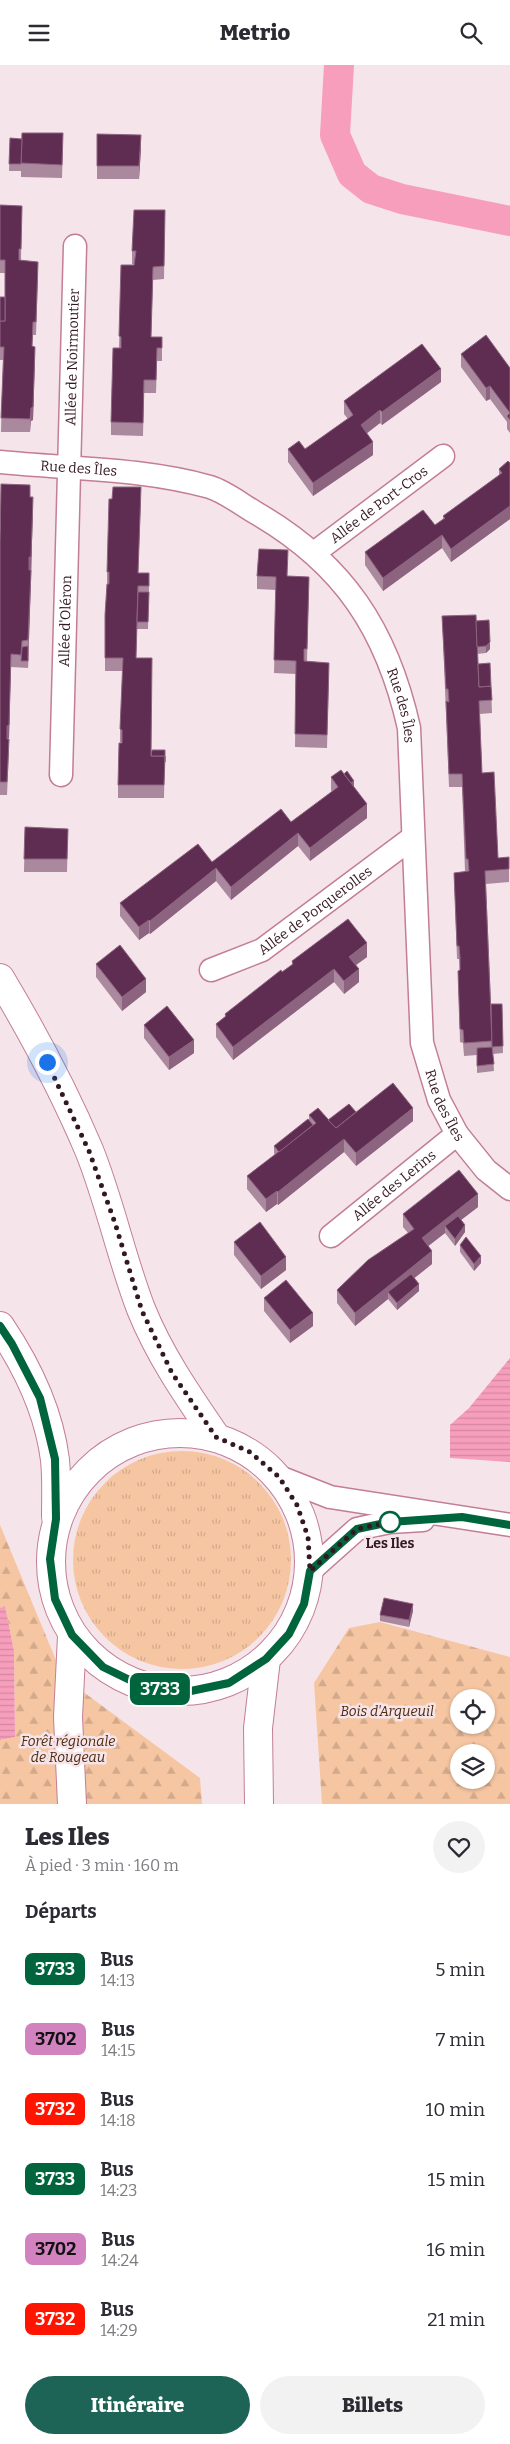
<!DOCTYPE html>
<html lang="fr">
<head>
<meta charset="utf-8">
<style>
	body { margin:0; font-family:Bitter,serif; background:#f2f2f3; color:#2b2b33; height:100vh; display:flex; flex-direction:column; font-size:19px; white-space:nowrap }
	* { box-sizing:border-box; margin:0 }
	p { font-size:16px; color:#7c7c81 }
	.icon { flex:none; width:28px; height:28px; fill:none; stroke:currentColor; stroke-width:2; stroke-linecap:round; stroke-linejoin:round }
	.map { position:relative; height:1739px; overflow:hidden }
	.panel { display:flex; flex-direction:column; background:#fff; flex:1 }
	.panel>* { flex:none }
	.badge { padding:0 10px; border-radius:8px; font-size:18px; line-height:32px }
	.fabs { position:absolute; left:450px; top:1624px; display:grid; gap:10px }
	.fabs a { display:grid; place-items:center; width:45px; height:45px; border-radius:50%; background:#fff; box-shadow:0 1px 4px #0004; font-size:25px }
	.you { position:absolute; width:25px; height:25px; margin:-12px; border:4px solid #fff; border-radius:50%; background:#1a73e8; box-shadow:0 0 0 8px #1a73e833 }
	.map>.badge { position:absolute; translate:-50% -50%; box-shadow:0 0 0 2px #fff }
	h2 { padding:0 25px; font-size:19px; line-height:45px }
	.round { display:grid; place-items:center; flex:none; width:52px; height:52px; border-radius:26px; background:#f2f2f3 }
	.headline { display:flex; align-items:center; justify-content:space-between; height:85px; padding:0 25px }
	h1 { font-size:24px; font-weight:800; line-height:38px }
	.cta { display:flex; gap:10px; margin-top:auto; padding:10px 25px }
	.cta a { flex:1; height:58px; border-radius:30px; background:#1d6457; color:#fff; font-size:20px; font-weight:800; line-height:58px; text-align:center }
	.cta a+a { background:#f2f2f3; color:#2b2b33 }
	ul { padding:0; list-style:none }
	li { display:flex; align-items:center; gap:15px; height:70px; padding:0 25px }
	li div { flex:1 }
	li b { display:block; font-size:19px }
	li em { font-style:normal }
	li .badge { min-width:55px; font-weight:700; text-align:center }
	header { display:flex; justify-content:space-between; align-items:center; height:65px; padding:0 25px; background:#fff; font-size:22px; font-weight:800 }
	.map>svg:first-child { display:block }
	.grass { fill:url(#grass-tufts) }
	.forest { fill:url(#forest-firs); fill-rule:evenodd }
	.water { fill:url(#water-rules) }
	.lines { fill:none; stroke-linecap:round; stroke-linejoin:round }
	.canal { stroke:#f69ebb; stroke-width:30 }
	.street-casing { stroke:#c37e95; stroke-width:25 }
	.primary-casing { stroke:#c37e95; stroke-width:30 }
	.street { stroke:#fff; stroke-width:22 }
	.primary { stroke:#fff; stroke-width:28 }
	.wall { fill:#aa899e }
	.shaded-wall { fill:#8d6480 }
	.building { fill:#602d52; stroke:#8d6480 }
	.line-casing { stroke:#fff; stroke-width:11 }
	.line { stroke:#00643c; stroke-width:8 }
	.walk { stroke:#331822; stroke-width:5; stroke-dasharray:0 9 }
	.stop-dot { fill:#fff; stroke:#00643c; stroke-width:2.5 }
	.labels { text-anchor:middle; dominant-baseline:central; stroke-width:5; stroke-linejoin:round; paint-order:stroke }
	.street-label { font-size:14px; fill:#331822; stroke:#f5e5ea }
	.stop-label { font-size:14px; font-weight:bold; fill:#331822; stroke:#f5e5ea }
	.park-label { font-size:14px; font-style:italic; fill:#4e2b0c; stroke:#f5e5ea }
</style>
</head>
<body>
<header><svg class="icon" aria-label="menu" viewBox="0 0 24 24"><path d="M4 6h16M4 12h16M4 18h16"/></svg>Metrio<svg class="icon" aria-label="search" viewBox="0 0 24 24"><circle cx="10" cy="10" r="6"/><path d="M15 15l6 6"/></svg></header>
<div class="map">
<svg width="510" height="1739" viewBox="0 0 510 1739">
	<defs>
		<pattern id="grass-tufts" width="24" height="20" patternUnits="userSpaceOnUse" patternTransform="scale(1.25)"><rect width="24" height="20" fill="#f6c6a2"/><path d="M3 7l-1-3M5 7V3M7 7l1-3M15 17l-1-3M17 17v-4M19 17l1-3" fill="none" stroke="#d3a98b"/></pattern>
		<pattern id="forest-firs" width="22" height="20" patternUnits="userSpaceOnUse" patternTransform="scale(1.25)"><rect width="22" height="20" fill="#f6c6a2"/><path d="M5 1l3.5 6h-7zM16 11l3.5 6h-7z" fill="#d3a98b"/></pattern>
		<pattern id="water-rules" width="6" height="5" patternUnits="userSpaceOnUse" patternTransform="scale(1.25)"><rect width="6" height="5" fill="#f69ebb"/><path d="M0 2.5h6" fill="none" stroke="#d387a0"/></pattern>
	</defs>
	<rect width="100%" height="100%" fill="#f5e5ea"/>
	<!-- grass -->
	<circle class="grass" cx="182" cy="1495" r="109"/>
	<!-- forest -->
	<g class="forest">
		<polygon points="0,1460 63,1612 200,1713 202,1739 0,1739 0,1675 15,1672 14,1586 5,1542 0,1543"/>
		<path d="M380 1557 510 1592V1739H322L314 1618 349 1563ZM459 1632H486V1660H459ZM459 1688H486V1715H459Z"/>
	</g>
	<!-- water -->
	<g class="water">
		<polygon points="510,1293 510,1397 450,1393 450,1360 469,1343"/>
		<polygon points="5,1541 14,1586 15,1672 0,1675 0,1543"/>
	</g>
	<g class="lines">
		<!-- canal -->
		<polyline class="canal" points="339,0 335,70 352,109 371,124 402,134 510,156"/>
		<defs>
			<g id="street">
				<path id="s1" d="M0 397C70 404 142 403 210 422 226 427 242 440 256 448 344 499 387 565 409 663L422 978 439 1035 457 1069 486 1105 510 1124"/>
				<path id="s2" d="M314 488 443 391"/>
				<path id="s3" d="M61 710 75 181"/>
				<path id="s4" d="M211 905 262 885 412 773"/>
				<path id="s5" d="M331 1171 457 1069"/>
				<polyline points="279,1412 330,1432 510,1460"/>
				<polyline points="310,1506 357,1464 390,1457 423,1455"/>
			</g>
			<g id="primary">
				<path d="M0 913C33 968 64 1026 89 1085 110 1137 121 1192 141 1244 160 1291 188 1331 216 1372"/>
				<path d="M0 1261C27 1301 49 1346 55 1395 57 1414 56 1434 56 1452"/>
				<circle cx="180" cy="1497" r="129"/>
				<polyline points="72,1739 68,1652 72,1571"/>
				<polyline points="259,1739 258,1663 266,1594"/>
			</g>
		</defs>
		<!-- street casing -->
		<use href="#street" class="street-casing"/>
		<!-- primary casing -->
		<use href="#primary" class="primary-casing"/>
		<!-- street -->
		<use href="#street" class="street"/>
		<!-- primary -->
		<use href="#primary" class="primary"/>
	</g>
	<!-- wall -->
	<g class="wall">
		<polygon points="97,69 141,83 139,114 97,114"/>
		<polygon points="10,73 63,81 62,113 21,112 21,106 9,106"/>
		<polygon points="0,140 22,141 21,195 38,210 36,270 33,270 32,281 35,295 33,355 31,356 30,367 1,367 3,295 0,295 0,232 5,232 5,208 0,208"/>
		<polygon points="165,145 164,214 153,215 151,272 162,283 162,296 157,296 156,328 144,328 143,371 111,370 111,357 119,283 121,200 134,200 134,199 132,199 132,186"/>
		<polygon points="461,289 510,303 510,368 507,364 507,357 490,334 486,336 461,302"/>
		<polygon points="441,317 382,360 380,358 366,368 373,390 313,431 288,397 288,384 305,384 348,354 344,349 344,336"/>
		<polygon points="510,398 510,454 451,497 442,483 383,526 365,500 365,487 435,460 443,454 443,451 499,411 499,404"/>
		<polygon points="30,432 33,445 28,603 11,602 9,673 7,674 9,687 7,730 0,730 0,468"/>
		<polygon points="141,435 138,508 149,521 148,564 137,564 136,593 151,690 165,685 164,733 118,733 118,720 122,678 120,677 120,664 123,606 105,606 105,550 107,520 107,507"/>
		<polygon points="257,511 309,512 307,596 329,611 327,683 295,682 296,609 274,608 276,525 257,524"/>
		<polygon points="442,551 476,556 490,584 486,588 477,589 478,599 491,621 492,648 480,649 482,708 498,793 509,804 509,817 486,819 492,962 502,939 503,988 493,989 494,1006 477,1008 477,990 464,991 463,978 460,977 458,906 460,905 459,894 457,894 454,808 465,807 462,722 449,722"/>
		<polygon points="331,712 354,723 367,753 310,796 298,781 231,835 216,816 150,869 149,868 139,875 120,851 120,838 212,797 291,757 332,727 331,725"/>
		<polygon points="25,762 68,764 67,807 24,807"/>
		<polygon points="367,892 356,900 359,917 344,929 334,917 233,995 216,972 216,959 225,952 225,949 292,900 292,896"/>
		<polygon points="96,899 146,927 122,946 96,912"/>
		<polygon points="144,960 194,988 169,1005 144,973"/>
		<polygon points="356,1047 413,1056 356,1101 344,1087 278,1140 277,1139 266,1147 247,1124 247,1111 275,1090 274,1088 274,1081 309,1056 309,1050 328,1055"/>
		<polygon points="478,1142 461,1155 465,1167 455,1181 445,1168 428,1181 432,1199 414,1213 419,1226 397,1245 388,1234 355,1261 337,1238 337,1225 408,1168 403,1162 403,1149"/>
		<polygon points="234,1177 286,1205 261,1224 234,1190"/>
		<polygon points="460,1180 481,1198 474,1206 460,1187"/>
		<polygon points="264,1233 313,1261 290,1278 264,1246"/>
		<polygon points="413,1546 409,1562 380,1556 380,1550"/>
	</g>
	<!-- shaded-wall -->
	<g class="shaded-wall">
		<polygon points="141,70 141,83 139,114 139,101"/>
		<polygon points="35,282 33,355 31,356 30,367 31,343"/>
		<polygon points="441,304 441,317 382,360 382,347"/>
		<polygon points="490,321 490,334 486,336 486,323"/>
		<polygon points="380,345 380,358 361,373 361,360"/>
		<polygon points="373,377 373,390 313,431 313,418"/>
		<polygon points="33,432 31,518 28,603 29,492"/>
		<polygon points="510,441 510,454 451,497 451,484"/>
		<polygon points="442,470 442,483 383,526 383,513"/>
		<polygon points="490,577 490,584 486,588 486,581"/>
		<polygon points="11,589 9,673 7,674 7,661"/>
		<polygon points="354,716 354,722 348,720"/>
		<polygon points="367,739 367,753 310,796 310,783"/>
		<polygon points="298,768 298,781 231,835 231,822"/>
		<polygon points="216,803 216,816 150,869 150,856"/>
		<polygon points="149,855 149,868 139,875 139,862"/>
		<polygon points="367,878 367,892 349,905 349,892"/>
		<polygon points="334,904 334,917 233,995 233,982"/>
		<polygon points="359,904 359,917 344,929 344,916"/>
		<polygon points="146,914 146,927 122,946 122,932"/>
		<polygon points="194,975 194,988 169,1005 169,992"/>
		<polygon points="413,1043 413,1056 356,1101 356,1088"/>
		<polygon points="344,1074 344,1087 278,1140 278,1127"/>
		<polygon points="277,1126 277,1139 266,1147 266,1134"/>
		<polygon points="478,1129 478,1142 448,1165 445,1161 445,1168 422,1186 422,1173"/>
		<polygon points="465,1160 465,1167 455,1181 455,1174"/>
		<polygon points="432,1186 432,1199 392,1231 388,1227 388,1234 355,1261 355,1248"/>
		<polygon points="481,1191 481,1198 474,1206 474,1199"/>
		<polygon points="286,1192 286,1205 261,1224 261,1211"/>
		<polygon points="419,1219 419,1226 397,1245 397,1238"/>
		<polygon points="313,1248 313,1261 290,1278 290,1265"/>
		<polygon points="413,1539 413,1546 409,1562 409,1555"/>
	</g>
	<!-- building -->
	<g class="building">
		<polygon points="22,68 63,68 62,100 21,98"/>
		<polygon points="97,69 141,70 139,101 97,101"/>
		<polygon points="10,73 22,74 21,99 9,99"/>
		<polygon points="0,140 22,141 21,184 19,184 19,195 38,197 36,257 33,257 32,281 35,282 33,342 31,343 30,354 1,353 4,282 0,282 0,256 5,256 5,195 0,195"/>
		<polygon points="134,145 165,145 164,201 153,202 151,272 162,272 162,283 157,283 156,315 144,315 143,358 111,357 113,283 121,283 121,272 119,271 121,200 134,200 136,186 132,186"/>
		<rect x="0" y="232" width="5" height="24"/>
		<polygon points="486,270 510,303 510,348 490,321 486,323 461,289"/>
		<polygon points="422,279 441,304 382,347 380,345 361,360 373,377 313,418 288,384 299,376 305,384 353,350 344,336"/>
		<polygon points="510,348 510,355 507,351"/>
		<polygon points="508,396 510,398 510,441 451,484 442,470 383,513 365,487 423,445 435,460 445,453 443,451 502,408 499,404"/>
		<polygon points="1,419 30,420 30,432 33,432 31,492 29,492 29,505 31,505 28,575 22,576 21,590 11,589 9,660 7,661 7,674 9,674 7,717 0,717 0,478"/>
		<polygon points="113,422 141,422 138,508 149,508 149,521 138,521 136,593 152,593 151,691 165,691 164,720 118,720 119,678 122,678 122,665 120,664 123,593 105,593 105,550 107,519 109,519 109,507 107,507 109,434 112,434"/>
		<polygon points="259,484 288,485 287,511 309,512 307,584 304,584 304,596 329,598 327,670 295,669 296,596 274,595 276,512 257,511"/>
		<polygon points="138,527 149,527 148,557 137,557"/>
		<polygon points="476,550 479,622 491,621 492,635 479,636 482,708 494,707 498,793 509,792 509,804 485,806 492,976 464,978 463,965 460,964 458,906 460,905 460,892 459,881 457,881 454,808 469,806 468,794 466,794 462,709 449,709 446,636 449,637 448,624 446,624 442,551"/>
		<polygon points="489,555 490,577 486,581 477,582 476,556"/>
		<polygon points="28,581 28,596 21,596 22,582"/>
		<polygon points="490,598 491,621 479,622 478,599"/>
		<polygon points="152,685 165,685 165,697 165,691 151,691"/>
		<polygon points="341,705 367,739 310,783 298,768 231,822 216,803 150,856 149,855 139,862 120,838 198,779 212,797 281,744 291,757 338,722 331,712"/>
		<polygon points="347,706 354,716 351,718 344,709"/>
		<polygon points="25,762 68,764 67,794 24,794"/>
		<polygon points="348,854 367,878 349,892 359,904 344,916 334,904 233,982 216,959 226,951 225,949 281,905 282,907 293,899 292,896"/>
		<polygon points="120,880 146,914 122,932 96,899"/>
		<polygon points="491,939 502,939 503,981 492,982"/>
		<polygon points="167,941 194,975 169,992 144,960"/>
		<polygon points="492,982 494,999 477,1001 477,983"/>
		<polygon points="393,1018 413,1043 356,1088 344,1074 278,1127 277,1126 266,1134 247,1111 316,1058 309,1050 318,1043 336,1063"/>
		<polygon points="349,1039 356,1047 336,1063 328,1055"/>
		<polygon points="308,1054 313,1060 279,1087 274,1081"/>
		<polygon points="459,1105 478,1129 422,1173 432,1186 355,1248 337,1225 368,1195 414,1164 403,1149"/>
		<polygon points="458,1151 465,1160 455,1174 445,1161"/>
		<polygon points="260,1157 286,1192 261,1211 234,1177"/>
		<polygon points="466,1172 481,1191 474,1199 460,1180"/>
		<polygon points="411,1209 419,1219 397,1238 388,1227"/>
		<polygon points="286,1215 313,1248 290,1265 264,1233"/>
		<polygon points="384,1533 413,1539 409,1555 380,1550"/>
	</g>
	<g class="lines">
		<defs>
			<polyline id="line" points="0,1261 12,1279 40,1333 55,1394 56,1454 50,1494 55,1534 72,1570 103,1602 142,1621 186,1627 229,1618 266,1594 289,1569 304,1539 310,1506 357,1464 390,1457 462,1452 510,1460"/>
		</defs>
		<!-- line casing -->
		<use href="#line" class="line-casing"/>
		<!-- line -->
		<use href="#line" class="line"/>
		<!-- walk -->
		<polyline class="walk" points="47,997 89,1086 115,1158 142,1246 172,1308 216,1372 250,1387 279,1412 297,1440 308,1472 310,1506 357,1464 390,1457"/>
	</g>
	<!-- markers -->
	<circle class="stop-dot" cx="390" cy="1457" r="10"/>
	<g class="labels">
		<!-- street labels -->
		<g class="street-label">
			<text stroke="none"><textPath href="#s3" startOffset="418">Allée de Noirmoutier</textPath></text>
			<text stroke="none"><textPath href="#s1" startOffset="79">Rue des Îles</textPath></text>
			<text stroke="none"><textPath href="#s2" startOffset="81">Allée de Port-Cros</textPath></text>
			<text stroke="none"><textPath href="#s3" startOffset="154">Allée d'Oléron</textPath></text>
			<text stroke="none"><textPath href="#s1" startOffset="514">Rue des Îles</textPath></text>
			<text stroke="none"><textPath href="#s4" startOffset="121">Allée de Porquerolles</textPath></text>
			<text stroke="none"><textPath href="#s1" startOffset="919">Rue des Îles</textPath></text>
			<text stroke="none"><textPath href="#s5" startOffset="81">Allée des Lerins</textPath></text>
		</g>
		<!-- stop labels -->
		<g class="stop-label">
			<text x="390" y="1478">Les Iles</text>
		</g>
		<!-- park labels -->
		<g class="park-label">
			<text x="387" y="1646">Bois d'Arqueuil</text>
			<text x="68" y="1676">Forêt régionale<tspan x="68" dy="16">de Rougeau</tspan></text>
		</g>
	</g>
</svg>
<div class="fabs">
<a><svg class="icon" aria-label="locate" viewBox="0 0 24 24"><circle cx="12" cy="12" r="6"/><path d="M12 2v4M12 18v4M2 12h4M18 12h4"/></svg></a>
<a><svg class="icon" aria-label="layers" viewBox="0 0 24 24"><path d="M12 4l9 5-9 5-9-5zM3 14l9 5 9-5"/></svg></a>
</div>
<div class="you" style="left:47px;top:997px"></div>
<b class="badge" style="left:160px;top:1624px;background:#00643c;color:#fff">3733</b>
</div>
<section class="panel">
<div class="headline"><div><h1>Les Iles</h1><p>À pied · 3 min · 160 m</p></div><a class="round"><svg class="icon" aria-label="heart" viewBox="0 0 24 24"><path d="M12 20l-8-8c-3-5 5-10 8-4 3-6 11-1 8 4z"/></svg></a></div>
<h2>Départs</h2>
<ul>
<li><span class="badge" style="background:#00643c;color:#fff">3733</span><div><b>Bus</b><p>14:13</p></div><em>5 min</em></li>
<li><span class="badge" style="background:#d282be;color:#111">3702</span><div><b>Bus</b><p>14:15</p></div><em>7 min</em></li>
<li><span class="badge" style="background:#ff1400;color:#fff">3732</span><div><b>Bus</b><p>14:18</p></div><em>10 min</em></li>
<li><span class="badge" style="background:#00643c;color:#fff">3733</span><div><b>Bus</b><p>14:23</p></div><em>15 min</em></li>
<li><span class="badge" style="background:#d282be;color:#111">3702</span><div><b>Bus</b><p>14:24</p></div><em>16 min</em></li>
<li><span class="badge" style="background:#ff1400;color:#fff">3732</span><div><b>Bus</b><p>14:29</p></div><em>21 min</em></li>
</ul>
<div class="cta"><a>Itinéraire</a><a>Billets</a></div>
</section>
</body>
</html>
